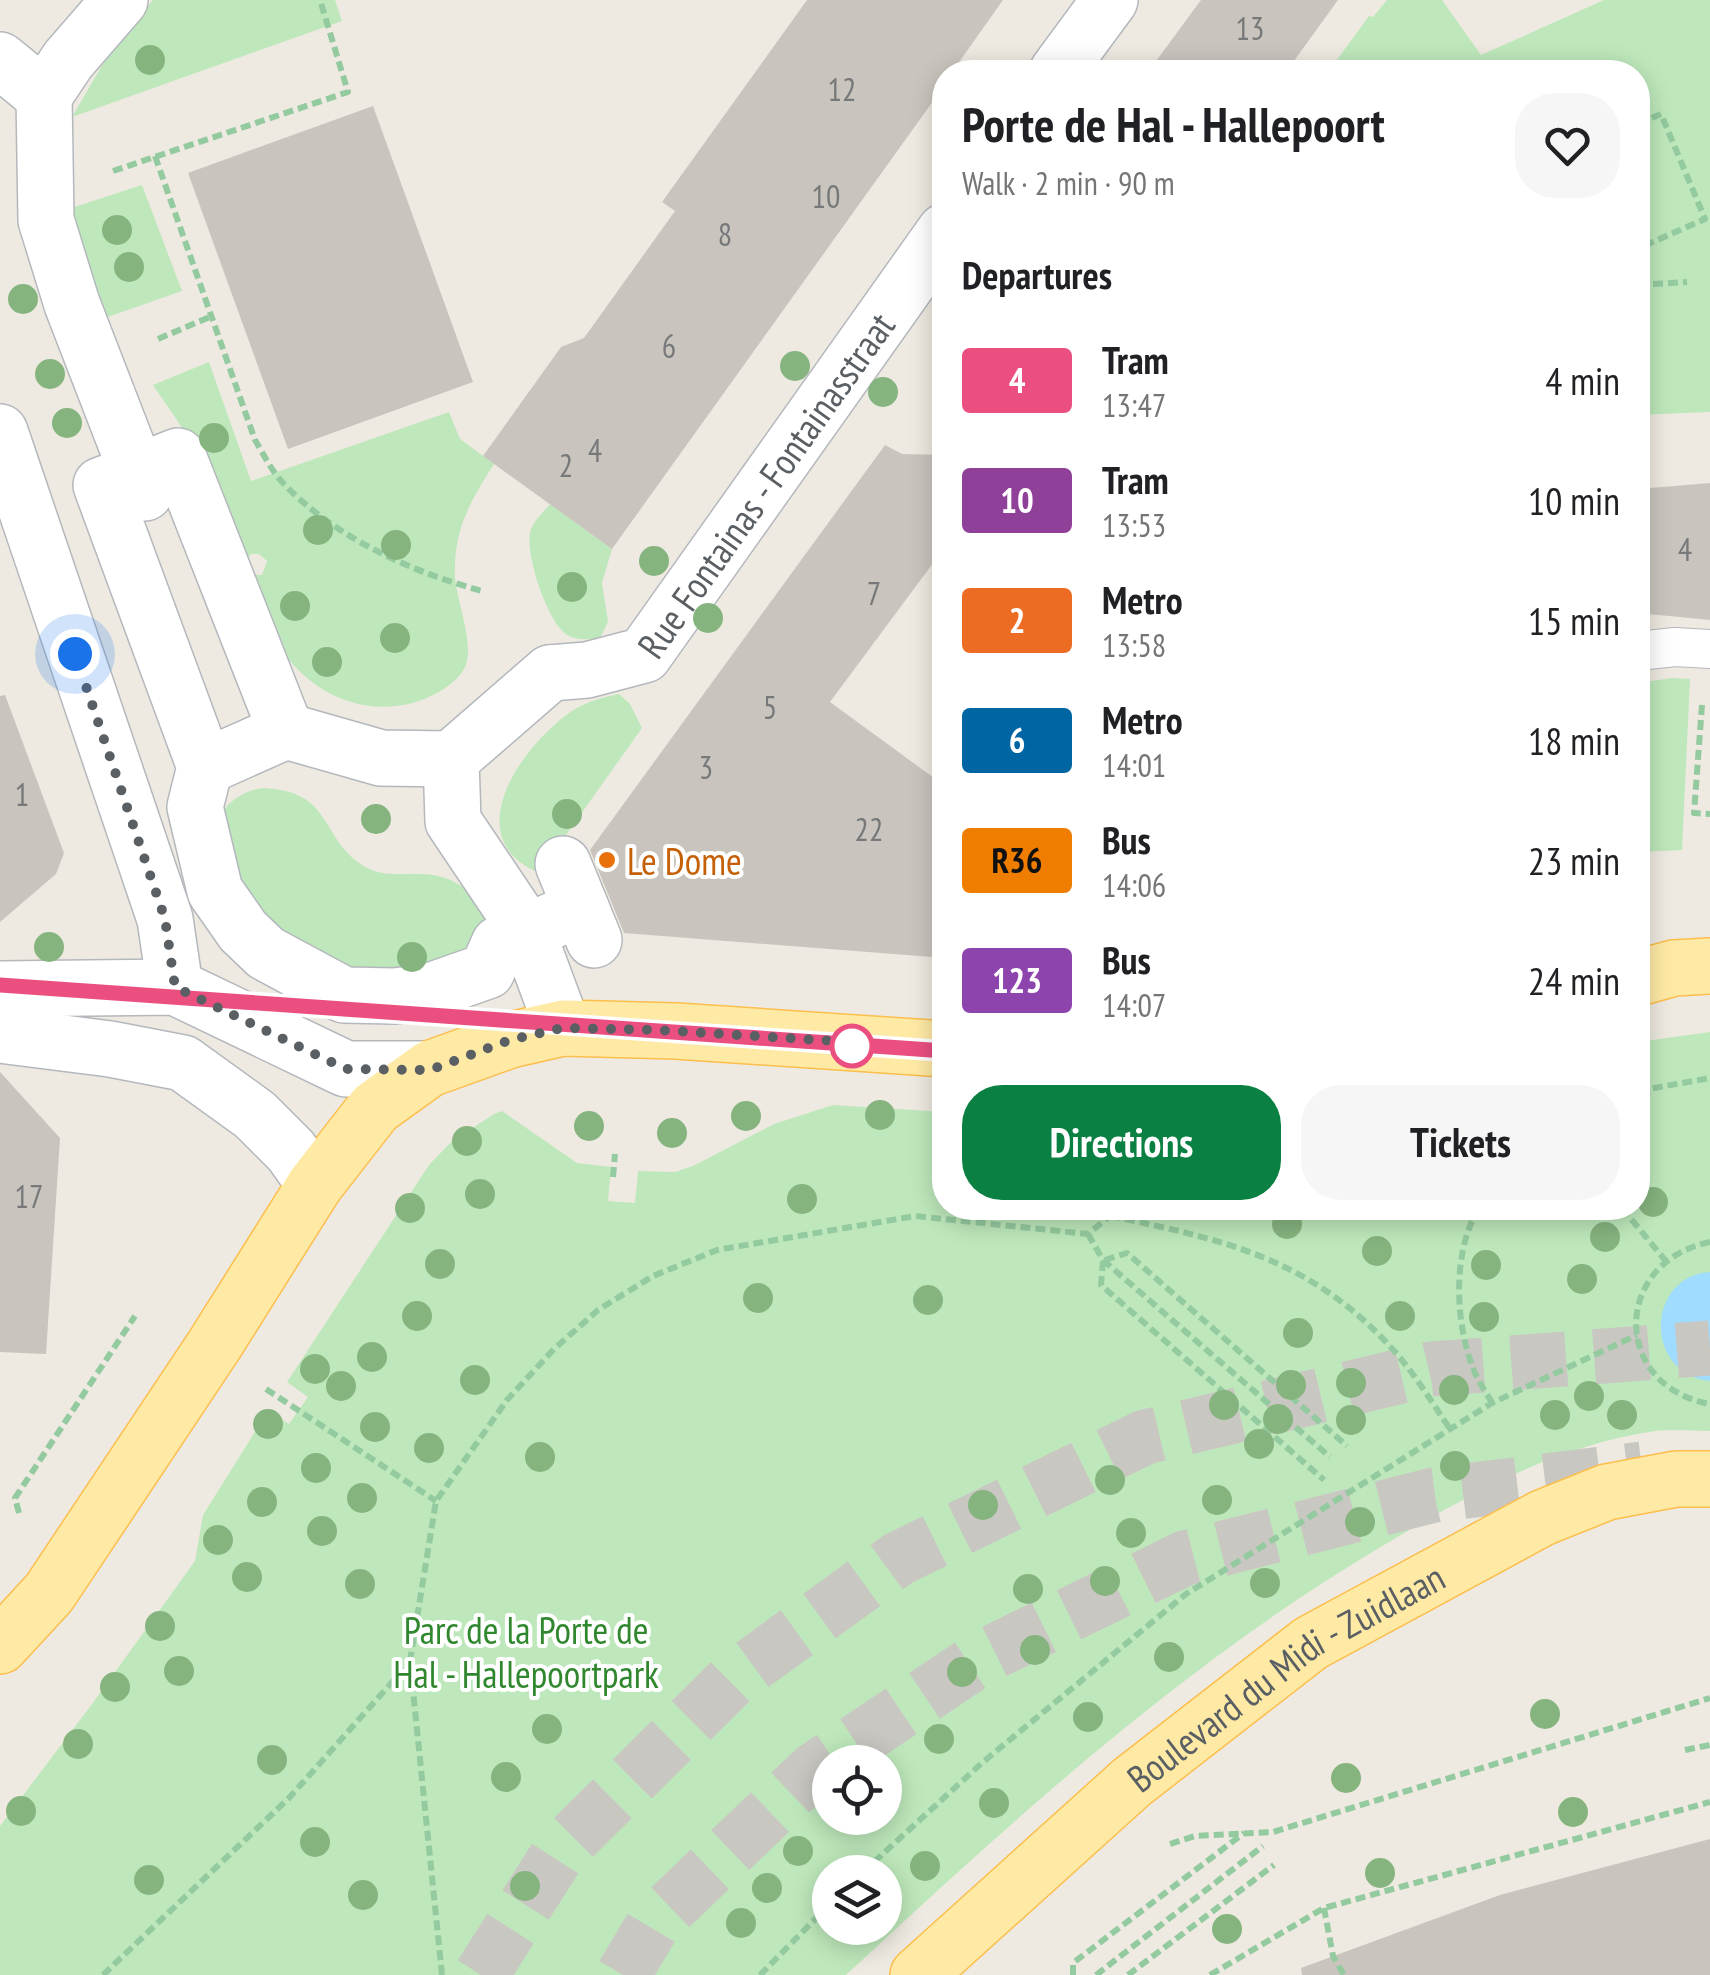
<!DOCTYPE html>
<html lang="en">
<head>
<meta charset="utf-8">
<style>
	body { margin:0; font-family:"PT Sans Narrow",sans-serif; background:#f6f6f6; color:#202124; height:100vh; display:flex; flex-direction:column; font-size:38px; white-space:nowrap }
	* { box-sizing:border-box; margin:0 }
	p { font-size:32px; color:#757577 }
	.icon { flex:none; width:55px; height:55px; fill:none; stroke:currentColor; stroke-width:2; stroke-linecap:round; stroke-linejoin:round }
	.map { position:relative; flex:1; overflow:hidden }
	.details { position:absolute; left:932px; top:60px; width:718px; height:1160px; display:flex; flex-direction:column; background:#fff; border-radius:40px; box-shadow:0 5px 25px #0003 }
	.details>* { flex:none }
	.badge { padding:0 20px; border-radius:8px; font-size:35px; line-height:65px }
	.tools { position:absolute; left:812px; top:1745px; display:grid; gap:20px }
	.tools a { display:grid; place-items:center; width:90px; height:90px; border-radius:50%; background:#fff; box-shadow:0 5px 25px #0003; font-size:50px }
	.you { position:absolute; width:50px; height:50px; margin:-25px; border:8px solid #fff; border-radius:50%; background:#1a73e8; box-shadow:0 0 0 15px #1a73e833 }
	.map>.badge { position:absolute; translate:-50% -50%; box-shadow:0 0 0 5px #fff }
	h2 { padding:0 30px; font-size:38px; line-height:90px }
	.round { display:grid; place-items:center; flex:none; width:105px; height:105px; border-radius:40px; background:#f6f6f6 }
	.headline { display:flex; align-items:center; justify-content:space-between; height:170px; padding:0 30px }
	h1 { font-size:48px; font-weight:800; line-height:75px }
	.cta { display:flex; gap:20px; margin-top:auto; padding:20px 30px }
	.cta a { flex:1; height:115px; border-radius:40px; background:#0b8043; color:#fff; font-size:40px; font-weight:800; line-height:115px; text-align:center }
	.cta a+a { background:#f6f6f6; color:#202124 }
	ul { padding:0; list-style:none }
	li { display:flex; align-items:center; gap:30px; height:120px; padding:0 30px }
	li div { flex:1 }
	li b { display:block; font-size:38px }
	li em { font-style:normal }
	li .badge { min-width:110px; font-weight:700; text-align:center }
	.map>svg:first-child { display:block }
	.green { fill:#bee8bb; fill-rule:evenodd }
	.water { fill:#a0dcff }
	.building { fill:#c9c5be }
	.lines { fill:none; stroke-linecap:round; stroke-linejoin:round }
	.trunk-tunnel { stroke:#c9c7c2; stroke-width:55; stroke-dasharray:55 28; stroke-linecap:butt }
	.service-casing { stroke:#b4b8bd; stroke-width:40 }
	.pedestrian-casing { stroke:#b4b8bd; stroke-width:58 }
	.minor-casing { stroke:#b4b8bd; stroke-width:58 }
	.tertiary-casing { stroke:#b4b8bd; stroke-width:58 }
	.primary-casing { stroke:#fcbe4c; stroke-width:58 }
	.path { stroke:#94ca9f; stroke-width:6; stroke-dasharray:10 5; stroke-linecap:butt }
	.service { stroke:#fff; stroke-width:38 }
	.pedestrian { stroke:#fff; stroke-width:55 }
	.minor { stroke:#fff; stroke-width:55 }
	.tertiary { stroke:#fff; stroke-width:55 }
	.primary { stroke:#ffeaa5; stroke-width:55 }
	.tree { fill:#86b47f }
	.line-casing { stroke:#fff; stroke-width:22 }
	.line { stroke:#ea4f80; stroke-width:15 }
	.walk { stroke:#5a5f64; stroke-width:10; stroke-dasharray:0 18 }
	.food-dot { fill:#e8710a; stroke:#fff; stroke-width:4 }
	.stop-dot { fill:#fff; stroke:#ea4f80; stroke-width:5 }
	.labels { text-anchor:middle; dominant-baseline:central; stroke-width:8; stroke-linejoin:round; paint-order:stroke }
	.number-label { font-size:32px; fill:#76787a }
	.street-label { font-size:38px; fill:#5a5f64; stroke:#fff }
	.food-label { font-size:38px; fill:#c56008; stroke:#fff; text-anchor:start }
	.park-label { font-size:38px; fill:#30872e; stroke:#fff }
</style>
</head>
<body>
<div class="map">
<svg width="1710" height="1975" viewBox="0 0 1710 1975">
	<rect width="100%" height="100%" fill="#eeeae1"/>
	<!-- green -->
	<g class="green">
		<polygon points="153,0 335,0 342,21 72,117 114,45"/>
		<polygon points="1387,0 1442,0 1481,55 1604,0 1710,0 1710,412 1638,415 1638,72 1328,72 1369,16 1373,17"/>
		<polygon points="142,185 182,291 105,318 62,211"/>
		<path d="M209 362 251 481 449 412 460 439 494 464C470 502 453 530 455 577 457 602 475 646 465 667 456 686 427 700 408 704 353 716 302 687 274 638 263 619 257 595 248 574L262 575 267 561 259 554H251L244 563 198 451 153 385Z"/>
		<path d="M550 504 612 549 602 583 608 622 600 638C590 639 578 641 569 636 548 626 523 550 531 529 535 520 544 511 550 504Z"/>
		<polygon points="1672,678 1690,679 1682,850 1638,852 1638,683"/>
		<path d="M619 694 630 704 642 728 539 873C454 837 525 741 575 709 589 701 603 697 619 694Z"/>
		<path d="M263 788C333 791 319 836 362 865 379 876 395 874 414 874 459 872 477 897 500 930L453 965 363 978 249 912 219 815C231 800 244 790 263 788Z"/>
		<path d="M1710 1032V1431C1690 1431 1669 1429 1649 1432 1552 1447 1462 1498 1379 1548 1181 1666 1014 1819 846 1975H0V1826L92 1704 195 1561 203 1515 268 1411 289 1424 308 1397 287 1382 429 1165 451 1142 494 1114 502 1111 577 1163 611 1167 608 1201 635 1203 638 1171 675 1172 693 1166 774 1124 833 1105 945 1112V1208H1638V1042ZM830 1762H885V1818H830ZM830 1872H885V1928H830Z"/>
	</g>
	<!-- water -->
	<path class="water" d="M1710 1272V1381C1643 1374 1646 1276 1710 1272Z"/>
	<!-- building -->
	<g class="building">
		<polygon points="807,0 1003,0 952,72 945,72 945,83 936,97 612,549 483,456 561,347 584,338 675,211 662,202"/>
		<polygon points="1201,0 1338,0 1286,72 1148,72"/>
		<polygon points="373,106 473,382 288,449 188,173"/>
		<polygon points="885,445 902,454 945,455 945,547 830,702 945,786 945,958 624,933 590,850"/>
		<polygon points="1710,483 1710,620 1638,613 1638,489"/>
		<polygon points="5,695 64,853 56,874 0,922 0,696"/>
		<polygon points="0,1072 60,1138 46,1354 0,1352"/>
		<polygon points="1710,1839 1710,1975 1302,1975 1301,1968 1500,1895"/>
	</g>
	<g class="lines">
		<!-- trunk-tunnel -->
		<g class="trunk-tunnel">
			<polyline points="481,1975 560,1851 733,1679 898,1559 1145,1437 1431,1369 1710,1348"/>
			<polyline points="623,1975 654,1923 815,1769 981,1658 1185,1558 1434,1495 1642,1469"/>
		</g>
		<defs>
			<polyline id="service" points="1638,651 1675,647 1710,649"/>
			<g id="pedestrian">
				<polyline points="120,0 68,60 44,96 46,220 72,304 137,472 178,456 286,731"/>
				<polyline points="0,60 44,96"/>
				<polyline points="145,493 137,472 101,485 205,767 195,807 215,891 243,931 266,953 344,995 394,996 427,992 487,971 499,944 581,908"/>
				<polyline points="550,673 451,759 453,821 527,931 563,1028"/>
				<polyline points="205,767 286,731 381,758 451,759"/>
				<polyline points="563,864 594,940"/>
			</g>
			<g id="minor">
				<polyline points="1057,72 1110,0"/>
				<polyline points="0,432 165,919 175,987"/>
				<path id="s1" d="M550 673 587 670 644 655 945 231"/>
			</g>
			<g id="tertiary">
				<polyline points="0,989 175,987 346,1069 429,1069"/>
				<polyline points="0,1035 110,1049 183,1063 255,1115 291,1151 315,1185"/>
			</g>
			<g id="primary">
				<polyline points="1638,978 1674,968 1710,966"/>
				<polyline points="0,1646 49,1593 215,1344 315,1185 375,1108 429,1069 510,1040 563,1028 676,1031 945,1049"/>
				<path id="s2" d="M918 1975 1132 1782 1311 1643 1542 1518 1607 1492 1676 1479H1710"/>
			</g>
		</defs>
		<!-- service casing -->
		<use href="#service" class="service-casing"/>
		<!-- pedestrian casing -->
		<use href="#pedestrian" class="pedestrian-casing"/>
		<!-- minor casing -->
		<use href="#minor" class="minor-casing"/>
		<!-- tertiary casing -->
		<use href="#tertiary" class="tertiary-casing"/>
		<!-- primary casing -->
		<use href="#primary" class="primary-casing"/>
		<!-- path -->
		<g class="path">
			<polyline points="1638,124 1661,114 1705,219 1646,245 1645,261 1638,270"/>
			<path d="M155 156 255 440C264 455 272 472 285 485 336 538 412 572 482 591"/>
			<polyline points="113,171 348,92 320,0"/>
			<polyline points="1638,285 1687,282"/>
			<polyline points="158,339 212,316"/>
			<polyline points="1702,705 1694,813 1710,814"/>
			<polyline points="1638,1091 1710,1078"/>
			<polyline points="613,1177 615,1154"/>
			<path d="M1479 1208C1452 1251 1455 1322 1473 1368 1477 1380 1486 1392 1492 1403"/>
			<polyline points="1622,1208 1665,1260"/>
			<path d="M1110 1216C1227 1240 1314 1260 1396 1353 1416 1376 1433 1404 1450 1429"/>
			<polyline points="1088,1234 1103,1260 1330,1457"/>
			<path d="M1710 1242C1612 1262 1611 1386 1710 1404"/>
			<polyline points="1105,1260 1127,1253 1347,1446"/>
			<polyline points="1103,1261 1101,1285 1324,1480"/>
			<polyline points="266,1389 436,1501"/>
			<polyline points="19,1513 15,1498 135,1316"/>
			<polyline points="1685,1750 1710,1745"/>
			<polyline points="1170,1844 1195,1836 1273,1832 1710,1698"/>
			<polyline points="863,1872 983,1762 1186,1594 1492,1403 1637,1335"/>
			<polyline points="1324,1908 1333,1956 1344,1975"/>
			<polyline points="103,1975 289,1798 410,1662"/>
			<polyline points="442,1975 410,1661 436,1501 507,1400 554,1349 598,1310 653,1276 717,1250 915,1216 1088,1234 1110,1216 1110,1208"/>
			<polyline points="760,1975 830,1904"/>
			<polyline points="1073,1975 1073,1963 1244,1833"/>
			<polyline points="1096,1975 1263,1846"/>
			<polyline points="1128,1975 1274,1865"/>
			<polyline points="1210,1975 1324,1908 1710,1802"/>
		</g>
		<!-- service -->
		<use href="#service" class="service"/>
		<!-- pedestrian -->
		<use href="#pedestrian" class="pedestrian"/>
		<!-- minor -->
		<use href="#minor" class="minor"/>
		<!-- tertiary -->
		<use href="#tertiary" class="tertiary"/>
		<!-- primary -->
		<use href="#primary" class="primary"/>
	</g>
	<!-- trees -->
	<g class="tree">
		<circle cx="150" cy="60" r="15"/>
		<circle cx="117" cy="230" r="15"/>
		<circle cx="129" cy="267" r="15"/>
		<circle cx="23" cy="299" r="15"/>
		<circle cx="795" cy="366" r="15"/>
		<circle cx="50" cy="374" r="15"/>
		<circle cx="883" cy="392" r="15"/>
		<circle cx="67" cy="423" r="15"/>
		<circle cx="214" cy="438" r="15"/>
		<circle cx="318" cy="530" r="15"/>
		<circle cx="396" cy="545" r="15"/>
		<circle cx="654" cy="561" r="15"/>
		<circle cx="572" cy="587" r="15"/>
		<circle cx="295" cy="606" r="15"/>
		<circle cx="708" cy="618" r="15"/>
		<circle cx="395" cy="638" r="15"/>
		<circle cx="327" cy="662" r="15"/>
		<circle cx="567" cy="814" r="15"/>
		<circle cx="376" cy="819" r="15"/>
		<circle cx="49" cy="947" r="15"/>
		<circle cx="412" cy="957" r="15"/>
		<circle cx="880" cy="1115" r="15"/>
		<circle cx="746" cy="1116" r="15"/>
		<circle cx="589" cy="1126" r="15"/>
		<circle cx="672" cy="1133" r="15"/>
		<circle cx="467" cy="1141" r="15"/>
		<circle cx="480" cy="1194" r="15"/>
		<circle cx="802" cy="1199" r="15"/>
		<circle cx="1653" cy="1202" r="15"/>
		<circle cx="410" cy="1208" r="15"/>
		<circle cx="1287" cy="1224" r="15"/>
		<circle cx="1605" cy="1237" r="15"/>
		<circle cx="1377" cy="1251" r="15"/>
		<circle cx="440" cy="1264" r="15"/>
		<circle cx="1486" cy="1265" r="15"/>
		<circle cx="1582" cy="1279" r="15"/>
		<circle cx="758" cy="1298" r="15"/>
		<circle cx="928" cy="1300" r="15"/>
		<circle cx="417" cy="1316" r="15"/>
		<circle cx="1400" cy="1316" r="15"/>
		<circle cx="1484" cy="1317" r="15"/>
		<circle cx="1298" cy="1333" r="15"/>
		<circle cx="372" cy="1357" r="15"/>
		<circle cx="315" cy="1369" r="15"/>
		<circle cx="475" cy="1380" r="15"/>
		<circle cx="1351" cy="1383" r="15"/>
		<circle cx="1291" cy="1385" r="15"/>
		<circle cx="341" cy="1386" r="15"/>
		<circle cx="1454" cy="1390" r="15"/>
		<circle cx="1589" cy="1396" r="15"/>
		<circle cx="1224" cy="1405" r="15"/>
		<circle cx="1555" cy="1415" r="15"/>
		<circle cx="1622" cy="1415" r="15"/>
		<circle cx="1278" cy="1419" r="15"/>
		<circle cx="1351" cy="1420" r="15"/>
		<circle cx="268" cy="1424" r="15"/>
		<circle cx="375" cy="1427" r="15"/>
		<circle cx="1259" cy="1444" r="15"/>
		<circle cx="429" cy="1448" r="15"/>
		<circle cx="540" cy="1457" r="15"/>
		<circle cx="1455" cy="1466" r="15"/>
		<circle cx="316" cy="1468" r="15"/>
		<circle cx="1110" cy="1480" r="15"/>
		<circle cx="362" cy="1498" r="15"/>
		<circle cx="1217" cy="1500" r="15"/>
		<circle cx="262" cy="1502" r="15"/>
		<circle cx="983" cy="1505" r="15"/>
		<circle cx="1360" cy="1522" r="15"/>
		<circle cx="322" cy="1531" r="15"/>
		<circle cx="1131" cy="1533" r="15"/>
		<circle cx="218" cy="1540" r="15"/>
		<circle cx="247" cy="1577" r="15"/>
		<circle cx="1105" cy="1581" r="15"/>
		<circle cx="1265" cy="1583" r="15"/>
		<circle cx="360" cy="1584" r="15"/>
		<circle cx="1028" cy="1589" r="15"/>
		<circle cx="160" cy="1626" r="15"/>
		<circle cx="1035" cy="1650" r="15"/>
		<circle cx="1169" cy="1657" r="15"/>
		<circle cx="179" cy="1671" r="15"/>
		<circle cx="962" cy="1672" r="15"/>
		<circle cx="115" cy="1687" r="15"/>
		<circle cx="1545" cy="1714" r="15"/>
		<circle cx="1088" cy="1717" r="15"/>
		<circle cx="547" cy="1729" r="15"/>
		<circle cx="939" cy="1739" r="15"/>
		<circle cx="78" cy="1744" r="15"/>
		<circle cx="272" cy="1760" r="15"/>
		<circle cx="506" cy="1777" r="15"/>
		<circle cx="1346" cy="1778" r="15"/>
		<circle cx="994" cy="1803" r="15"/>
		<circle cx="21" cy="1811" r="15"/>
		<circle cx="1573" cy="1812" r="15"/>
		<circle cx="315" cy="1842" r="15"/>
		<circle cx="798" cy="1851" r="15"/>
		<circle cx="925" cy="1866" r="15"/>
		<circle cx="1380" cy="1873" r="15"/>
		<circle cx="149" cy="1880" r="15"/>
		<circle cx="525" cy="1886" r="15"/>
		<circle cx="767" cy="1888" r="15"/>
		<circle cx="363" cy="1895" r="15"/>
		<circle cx="741" cy="1923" r="15"/>
		<circle cx="1227" cy="1929" r="15"/>
	</g>
	<g class="lines">
		<defs>
			<polyline id="line" points="0,985 945,1051"/>
		</defs>
		<!-- line casing -->
		<use href="#line" class="line-casing"/>
		<!-- line -->
		<use href="#line" class="line"/>
		<!-- walk -->
		<polyline class="walk" points="75,654 165,919 175,987 346,1069 430,1070 510,1040 563,1028 658,1030 850,1042 852,1046"/>
	</g>
	<!-- markers -->
	<circle class="food-dot" cx="607" cy="860" r="10"/>
	<circle class="stop-dot" cx="852" cy="1046" r="20"/>
	<g class="labels">
		<!-- number labels -->
		<g class="number-label">
			<text x="1250" y="28">13</text>
			<text x="842" y="89">12</text>
			<text x="826" y="196">10</text>
			<text x="725" y="234">8</text>
			<text x="669" y="346">6</text>
			<text x="595" y="450">4</text>
			<text x="566" y="465">2</text>
			<text x="1685" y="549">4</text>
			<text x="874" y="593">7</text>
			<text x="770" y="707">5</text>
			<text x="706" y="767">3</text>
			<text x="22" y="794">1</text>
			<text x="869" y="829">22</text>
			<text x="29" y="1196">17</text>
		</g>
		<!-- street labels -->
		<g class="street-label">
			<text stroke="none"><textPath href="#s1" startOffset="305">Rue Fontainas - Fontainasstraat</textPath></text>
			<text stroke="none"><textPath href="#s2" startOffset="475">Boulevard du Midi - Zuidlaan</textPath></text>
		</g>
		<!-- food labels -->
		<g class="food-label">
			<text x="627" y="860">Le Dome</text>
		</g>
		<!-- park labels -->
		<g class="park-label">
			<text x="526" y="1629">Parc de la Porte de<tspan x="526" dy="44">Hal - Hallepoortpark</tspan></text>
		</g>
	</g>
</svg>
<div class="tools">
<a><svg class="icon" aria-label="locate" viewBox="0 0 24 24"><circle cx="12" cy="12" r="6"/><path d="M12 2v4M12 18v4M2 12h4M18 12h4"/></svg></a>
<a><svg class="icon" aria-label="layers" viewBox="0 0 24 24"><path d="M12 4l9 5-9 5-9-5zM3 14l9 5 9-5"/></svg></a>
</div>
<div class="you" style="left:75px;top:654px"></div>
<section class="details">
<div class="headline"><div><h1>Porte de Hal - Hallepoort</h1><p>Walk · 2 min · 90 m</p></div><a class="round"><svg class="icon" aria-label="heart" viewBox="0 0 24 24"><path d="M12 20l-8-8c-3-5 5-10 8-4 3-6 11-1 8 4z"/></svg></a></div>
<h2>Departures</h2>
<ul>
<li><span class="badge" style="background:#ea4f80;color:#fff">4</span><div><b>Tram</b><p>13:47</p></div><em>4 min</em></li>
<li><span class="badge" style="background:#8f4199;color:#fff">10</span><div><b>Tram</b><p>13:53</p></div><em>10 min</em></li>
<li><span class="badge" style="background:#ed6c23;color:#fff">2</span><div><b>Metro</b><p>13:58</p></div><em>15 min</em></li>
<li><span class="badge" style="background:#0066a3;color:#fff">6</span><div><b>Metro</b><p>14:01</p></div><em>18 min</em></li>
<li><span class="badge" style="background:#ef7d00;color:#111">R36</span><div><b>Bus</b><p>14:06</p></div><em>23 min</em></li>
<li><span class="badge" style="background:#8e44ad;color:#fff">123</span><div><b>Bus</b><p>14:07</p></div><em>24 min</em></li>
</ul>
<div class="cta"><a>Directions</a><a>Tickets</a></div>
</section>
</div>
</body>
</html>
